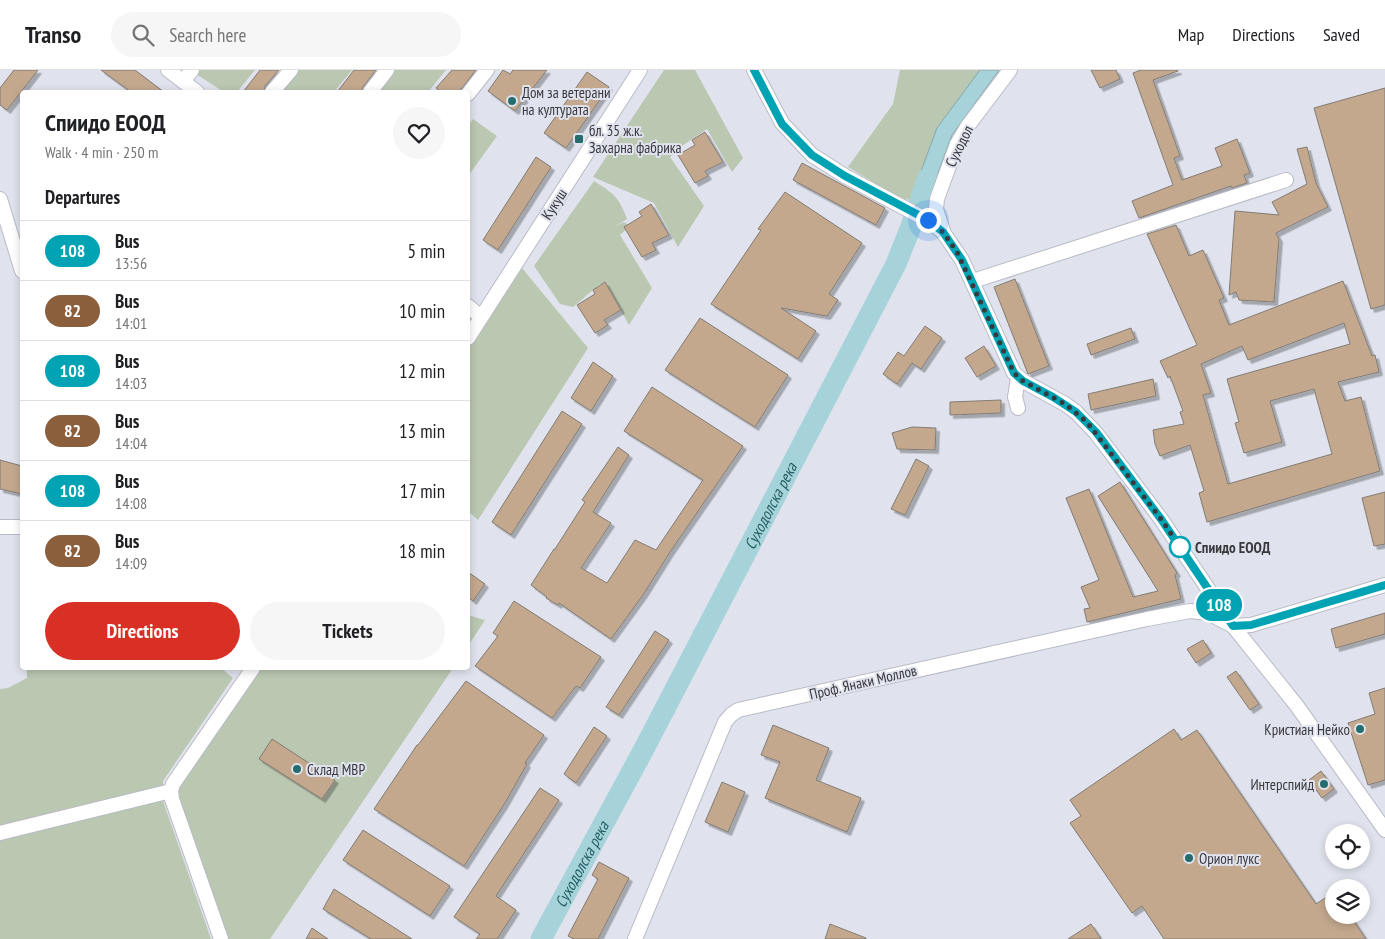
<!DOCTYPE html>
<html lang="en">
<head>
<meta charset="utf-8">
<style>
	body { margin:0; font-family:"PT Sans Narrow",sans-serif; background:#f6f6f6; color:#202124; height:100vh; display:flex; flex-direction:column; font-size:19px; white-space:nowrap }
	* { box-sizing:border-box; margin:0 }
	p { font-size:16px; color:#757577 }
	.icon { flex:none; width:28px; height:28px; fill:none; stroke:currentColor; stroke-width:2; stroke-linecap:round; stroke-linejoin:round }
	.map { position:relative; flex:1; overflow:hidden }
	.drawer { position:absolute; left:20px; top:20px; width:450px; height:580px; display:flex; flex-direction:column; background:#fff; border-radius:5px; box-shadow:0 2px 8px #0003 }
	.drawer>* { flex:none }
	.badge { padding:0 10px; border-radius:16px; font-size:18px; line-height:32px }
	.controls { position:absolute; left:1325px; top:754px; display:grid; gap:10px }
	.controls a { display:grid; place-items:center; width:45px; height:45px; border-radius:50%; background:#fff; box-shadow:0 2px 8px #0003; font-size:25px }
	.you { position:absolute; width:25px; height:25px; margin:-12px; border:4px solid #fff; border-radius:50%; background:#1a73e8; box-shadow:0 0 0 8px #1a73e833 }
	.map>.badge { position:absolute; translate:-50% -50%; box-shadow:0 0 0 2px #fff }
	h2 { padding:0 25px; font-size:19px; line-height:45px }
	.round { display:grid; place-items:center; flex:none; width:52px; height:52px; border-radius:26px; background:#f6f6f6 }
	.overview { display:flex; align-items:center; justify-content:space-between; height:85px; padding:0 25px }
	h1 { font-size:24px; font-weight:700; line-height:38px }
	.cta { display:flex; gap:10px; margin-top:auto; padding:10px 25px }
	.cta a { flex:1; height:58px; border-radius:30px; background:#d93025; color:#fff; font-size:20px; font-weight:700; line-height:58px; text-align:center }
	.cta a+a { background:#f6f6f6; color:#202124 }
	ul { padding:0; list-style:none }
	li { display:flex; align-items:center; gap:15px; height:60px; padding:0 25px; border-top:1px solid #e0e0e0 }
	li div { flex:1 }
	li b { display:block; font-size:19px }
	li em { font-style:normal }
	li .badge { min-width:55px; font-weight:700; text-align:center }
	header { display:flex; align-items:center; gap:30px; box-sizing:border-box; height:70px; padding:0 25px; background:#fff; border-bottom:1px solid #e0e0e0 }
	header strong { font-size:24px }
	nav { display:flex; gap:28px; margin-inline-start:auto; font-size:18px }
	.search { width:350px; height:45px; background:#f6f6f6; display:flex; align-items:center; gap:12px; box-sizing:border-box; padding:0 18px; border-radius:28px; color:#757577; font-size:19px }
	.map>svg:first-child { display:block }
	.green { fill:#bac7b1 }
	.water { fill:#a6d3d9; stroke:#85a5aa }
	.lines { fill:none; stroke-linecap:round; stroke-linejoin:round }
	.river { stroke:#a6d3d9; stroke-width:21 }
	.building { fill:#c3a88e; stroke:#827b74; fill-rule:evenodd; filter:url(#shadow) }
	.minor-casing { stroke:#b8bbc5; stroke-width:16 }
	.minor { stroke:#fff; stroke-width:14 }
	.line-casing { stroke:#fff; stroke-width:11 }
	.line { stroke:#00a3b4; stroke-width:8 }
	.walk { stroke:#38393d; stroke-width:5; stroke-dasharray:0 9 }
	.poi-dot { fill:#236e6c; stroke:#e0e3ed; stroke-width:2 }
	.stop-dot { fill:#fff; stroke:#00a3b4; stroke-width:2.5 }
	.labels { text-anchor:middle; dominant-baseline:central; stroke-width:4; stroke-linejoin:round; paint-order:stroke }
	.poi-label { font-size:15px; fill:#38393d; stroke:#e0e3ed; text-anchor:start }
	.street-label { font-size:15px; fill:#38393d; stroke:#e0e3ed }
	.stop-label { font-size:15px; font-weight:bold; fill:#38393d; stroke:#e0e3ed; text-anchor:start }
	.water-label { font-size:16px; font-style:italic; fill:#1f5c63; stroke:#e0e3ed }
</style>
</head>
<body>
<header>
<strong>Transo</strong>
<div class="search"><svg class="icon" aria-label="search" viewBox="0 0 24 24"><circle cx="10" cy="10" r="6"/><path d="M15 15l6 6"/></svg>Search here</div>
<nav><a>Map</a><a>Directions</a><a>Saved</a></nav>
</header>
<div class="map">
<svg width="1385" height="869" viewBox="0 0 1385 869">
	<defs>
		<filter id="shadow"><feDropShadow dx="3.5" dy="3.5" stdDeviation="0" flood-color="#0004"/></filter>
	</defs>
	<rect width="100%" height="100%" fill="#e0e3ed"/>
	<!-- green -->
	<g class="green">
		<polygon points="199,0 255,0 237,22 224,22 196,4"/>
		<polygon points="295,0 352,0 334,22 277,22"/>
		<polygon points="393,0 446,0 428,22 375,22"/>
		<polygon points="664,0 695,0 743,88 732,102 707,59 679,78 670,87 704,136 678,177 654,133 593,107"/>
		<polygon points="900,0 980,0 937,58 910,131 907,129 905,131 848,97 893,34"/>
		<polygon points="473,49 497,66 468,106 468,56"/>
		<path d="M594 111C613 123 619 127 627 149L614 157 624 152 630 156 620 165 652 218 629 255 611 223 600 214 573 237 560 234 534 196Z"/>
		<polygon points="517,192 588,278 478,450 468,441 468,236 481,247"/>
		<polygon points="468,545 485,550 468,576"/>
		<polygon points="27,598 221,598 233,608 163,711 163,731 211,869 0,869 0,619 8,618 27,608"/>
		<polygon points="253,598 453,598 270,869 221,869 173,714"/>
	</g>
	<!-- water -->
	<polygon class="water" points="980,0 999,0 952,65 925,138 910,131 937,58"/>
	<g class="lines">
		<!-- river -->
		<path class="river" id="s1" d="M541 869 644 679 896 194 910 159 928 108"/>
	</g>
	<!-- building -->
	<g class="building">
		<polygon points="14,0 38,0 7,40 0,35 0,18"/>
		<polygon points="101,0 135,0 164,22 131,22"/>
		<polygon points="260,0 279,0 265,16 264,22 243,22"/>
		<polygon points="354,0 376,0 363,17 361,22 337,22"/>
		<polygon points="452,0 476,0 459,22 441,22 436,18"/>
		<polygon points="503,0 510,4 513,0 547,0 515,41 488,21"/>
		<polygon points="1091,0 1116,0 1120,9 1100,18"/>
		<polygon points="1141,0 1178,0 1178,1 1153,10 1180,86 1174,88 1182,110 1222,96 1215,78 1237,69 1250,103 1244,105 1247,113 1232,118 1231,116 1139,148 1132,131 1173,115 1133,3"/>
		<polygon points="587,2 609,17 566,78 544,63"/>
		<polygon points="1385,18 1385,235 1371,239 1314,38"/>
		<polygon points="705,62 723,92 705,101 708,106 695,113 678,85 695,75 692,70"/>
		<polygon points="1307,77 1316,113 1328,137 1276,163 1279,169 1274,232 1239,230 1236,222 1229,225 1235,141 1279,145 1272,132 1307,114 1297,79"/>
		<polygon points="536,87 551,97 498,180 483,170"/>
		<polygon points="802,93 885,138 876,155 793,110"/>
		<polygon points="785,122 862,173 829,224 838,230 827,246 781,238 816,261 798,289 711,234 761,160 758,159"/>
		<polygon points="651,134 669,165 652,173 656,180 642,187 624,157 642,146 639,142"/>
		<path d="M1176 155 1189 186 1203 180 1224 228 1219 230 1229 255 1343 211 1372 286 1375 285 1379 302 1338 312 1345 331 1361 327 1380 401 1207 452 1199 423 1204 421 1190 375 1160 386 1155 374 1153 360 1184 354 1180 342 1183 341 1170 306 1168 308 1160 291 1197 275 1147 164ZM1344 253 1350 274 1227 309 1239 352 1235 353 1244 383 1282 372 1270 331 1314 319 1332 384 1228 414 1203 325 1211 323 1201 294 1242 276 1248 290Z"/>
		<polygon points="1015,209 1049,296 1028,304 994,217"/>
		<polygon points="605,212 621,240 604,250 608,255 595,263 577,235 595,224 593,220"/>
		<polygon points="700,248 788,305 755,357 665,300"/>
		<polygon points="925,256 942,268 921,299 912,293 897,314 883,304 898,282 904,286"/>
		<polygon points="1131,258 1135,269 1091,285 1087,274"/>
		<polygon points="984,276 996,296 977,307 965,288"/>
		<polygon points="593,292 613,306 591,341 571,328"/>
		<polygon points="1153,309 1156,326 1091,340 1088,324"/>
		<polygon points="652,317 743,376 670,482 643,525 611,569 559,533 558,535 546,528 547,527 531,515 554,479 555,479 585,432 582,430 618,377 629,385 593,442 611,453 581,498 607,513 635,470 656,480 703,410 624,361"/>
		<polygon points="1001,330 1001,343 950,345 950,332"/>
		<polygon points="562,341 582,354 511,465 492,452"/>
		<polygon points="912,357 936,358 935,380 897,379 892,363"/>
		<polygon points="916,389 929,396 905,445 891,439"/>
		<polygon points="0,390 22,396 22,424 0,419"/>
		<polygon points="1120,412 1177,503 1175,505 1181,529 1087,552 1084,539 1090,538 1081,517 1099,510 1066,428 1089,419 1133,527 1158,521 1098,426"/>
		<polygon points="1385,422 1385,474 1374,476 1362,428"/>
		<polygon points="468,502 485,514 473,531 468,527"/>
		<polygon points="514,531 601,587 580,618 576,616 552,648 475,596 498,566 493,563"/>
		<polygon points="1385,543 1385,564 1336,578 1331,559"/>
		<polygon points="655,561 669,570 619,645 606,637"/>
		<polygon points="1203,570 1211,583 1196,593 1187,579"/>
		<polygon points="1236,601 1259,634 1250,640 1227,607"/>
		<polygon points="466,611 544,665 525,693 527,694 505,733 464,796 374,739 417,675 418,675"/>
		<polygon points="1385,618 1385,710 1368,715 1348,653 1375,644 1369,623"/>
		<polygon points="773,655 829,678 816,710 861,728 847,762 765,728 780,692 761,685"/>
		<polygon points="594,657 607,666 576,713 564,704"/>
		<polygon points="1174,659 1181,670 1197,660 1316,834 1334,822 1334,845 1350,845 1366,869 1164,869 1142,836 1132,843 1070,753 1081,746 1070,730"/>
		<polygon points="272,669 335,710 322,729 259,689"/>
		<polygon points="1321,701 1334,719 1322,728 1309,710"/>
		<polygon points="722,712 745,722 728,762 705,752"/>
		<polygon points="540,718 559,730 496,826 516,840 497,869 476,869 480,864 454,847"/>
		<polygon points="363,760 450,816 430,846 343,790"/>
		<polygon points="599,792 629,808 598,869 574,869 568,866 598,809 592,805"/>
		<polygon points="334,819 412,869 371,869 323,839"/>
		<polygon points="830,854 866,868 866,869 825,869"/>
		<polygon points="1091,854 1101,869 1068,869"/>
		<polygon points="312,858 328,869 306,869"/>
	</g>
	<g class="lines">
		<defs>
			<g id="minor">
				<polyline points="168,0 197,22"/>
				<polyline points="754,0 782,53 812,85 845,106 927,150 943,162 962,190 1014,303 1023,311 1065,334 1076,342 1096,363 1161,449 1233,556 1297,636 1385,760"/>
				<polyline points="183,11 192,0"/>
				<polyline points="272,22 291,0"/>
				<polyline points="370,22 387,0"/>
				<polyline points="468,24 487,0"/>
				<polyline points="0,129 22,201"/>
				<polyline points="943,161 936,139 937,129 957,74 967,57 1010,0"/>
				<polyline points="973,211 1286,110"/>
				<polyline points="468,236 481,247"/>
				<polyline points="468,268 640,0"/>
				<polyline points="1018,338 1015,327 1018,308"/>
				<polyline points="0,457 22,457"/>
				<polyline points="0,763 171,721"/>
				<polyline points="221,869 172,729 171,721 173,714 253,598"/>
				<polyline points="635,869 725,652 731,645 738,640 1147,549 1190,541 1208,543 1233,556 1251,555 1385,515"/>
			</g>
		</defs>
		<!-- minor casing -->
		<use href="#minor" class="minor-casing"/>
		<!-- minor -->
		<use href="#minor" class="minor"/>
	</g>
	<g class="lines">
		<defs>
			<polyline id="line" points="754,0 782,54 812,85 845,106 928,150 943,162 962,190 1014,303 1023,311 1053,327 1076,342 1096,362 1161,449 1233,556 1251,555 1385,515"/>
		</defs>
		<!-- line casing -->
		<use href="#line" class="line-casing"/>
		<!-- line -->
		<use href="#line" class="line"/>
		<!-- walk -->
		<polyline class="walk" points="928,150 943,162 957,182 1014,303 1023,311 1065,334 1087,352 1161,449 1182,480 1180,477"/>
	</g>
	<!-- markers -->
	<g class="poi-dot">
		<circle cx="512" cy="31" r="5"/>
		<rect x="574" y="64" width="10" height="10" rx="2.5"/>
		<circle cx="1360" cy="659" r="5"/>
		<circle cx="297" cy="699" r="5"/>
		<circle cx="1324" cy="714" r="5"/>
		<circle cx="1189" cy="788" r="5"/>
	</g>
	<circle class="stop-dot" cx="1180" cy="477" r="10"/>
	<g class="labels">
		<!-- poi labels -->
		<g class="poi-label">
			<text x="522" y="22">Дом за ветерани<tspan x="522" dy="17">на културата</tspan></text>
			<text x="589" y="60">бл. 35 ж.к.<tspan x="589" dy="17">Захарна фабрика</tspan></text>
			<text x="1350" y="659" text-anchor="end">Кристиан Нейко</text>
			<text x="307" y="699">Склад МВР</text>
			<text x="1314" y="714" text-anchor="end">Интерспийд</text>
			<text x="1199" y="788">Орион лукс</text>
		</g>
		<!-- street labels -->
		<g class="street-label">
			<text transform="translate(959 76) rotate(-64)">Суходол</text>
			<text transform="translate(554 134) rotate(-57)">Кукуш</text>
			<text transform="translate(863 612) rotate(-13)">Проф. Янаки Моллов</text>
		</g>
		<!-- stop labels -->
		<g class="stop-label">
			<text x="1195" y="477">Спиидо ЕООД</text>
		</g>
		<!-- water labels -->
		<g class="water-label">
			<text stroke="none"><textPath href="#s1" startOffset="490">Суходолска река</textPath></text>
			<text stroke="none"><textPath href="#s1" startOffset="85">Суходолска река</textPath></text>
		</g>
	</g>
</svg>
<div class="controls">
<a><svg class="icon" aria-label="locate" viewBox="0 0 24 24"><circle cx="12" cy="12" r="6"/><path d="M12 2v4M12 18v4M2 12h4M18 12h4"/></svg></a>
<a><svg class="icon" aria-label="layers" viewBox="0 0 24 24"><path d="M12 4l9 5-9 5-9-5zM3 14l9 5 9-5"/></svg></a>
</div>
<div class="you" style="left:928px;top:150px"></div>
<b class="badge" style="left:1219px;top:535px;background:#00a3b4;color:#fff">108</b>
<section class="drawer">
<div class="overview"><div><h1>Спиидо ЕООД</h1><p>Walk · 4 min · 250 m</p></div><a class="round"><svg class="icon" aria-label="heart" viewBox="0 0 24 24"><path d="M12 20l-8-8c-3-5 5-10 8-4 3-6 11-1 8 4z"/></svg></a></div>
<h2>Departures</h2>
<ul>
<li><span class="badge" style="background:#00a3b4;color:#fff">108</span><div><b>Bus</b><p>13:56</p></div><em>5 min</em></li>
<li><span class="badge" style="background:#8b5e3c;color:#fff">82</span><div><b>Bus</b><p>14:01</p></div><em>10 min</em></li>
<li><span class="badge" style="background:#00a3b4;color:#fff">108</span><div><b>Bus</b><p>14:03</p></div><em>12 min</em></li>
<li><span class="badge" style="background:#8b5e3c;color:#fff">82</span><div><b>Bus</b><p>14:04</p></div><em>13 min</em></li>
<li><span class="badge" style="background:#00a3b4;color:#fff">108</span><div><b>Bus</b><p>14:08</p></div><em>17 min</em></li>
<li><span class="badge" style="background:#8b5e3c;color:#fff">82</span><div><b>Bus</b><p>14:09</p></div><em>18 min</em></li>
</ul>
<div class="cta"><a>Directions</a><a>Tickets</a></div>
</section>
</div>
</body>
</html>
